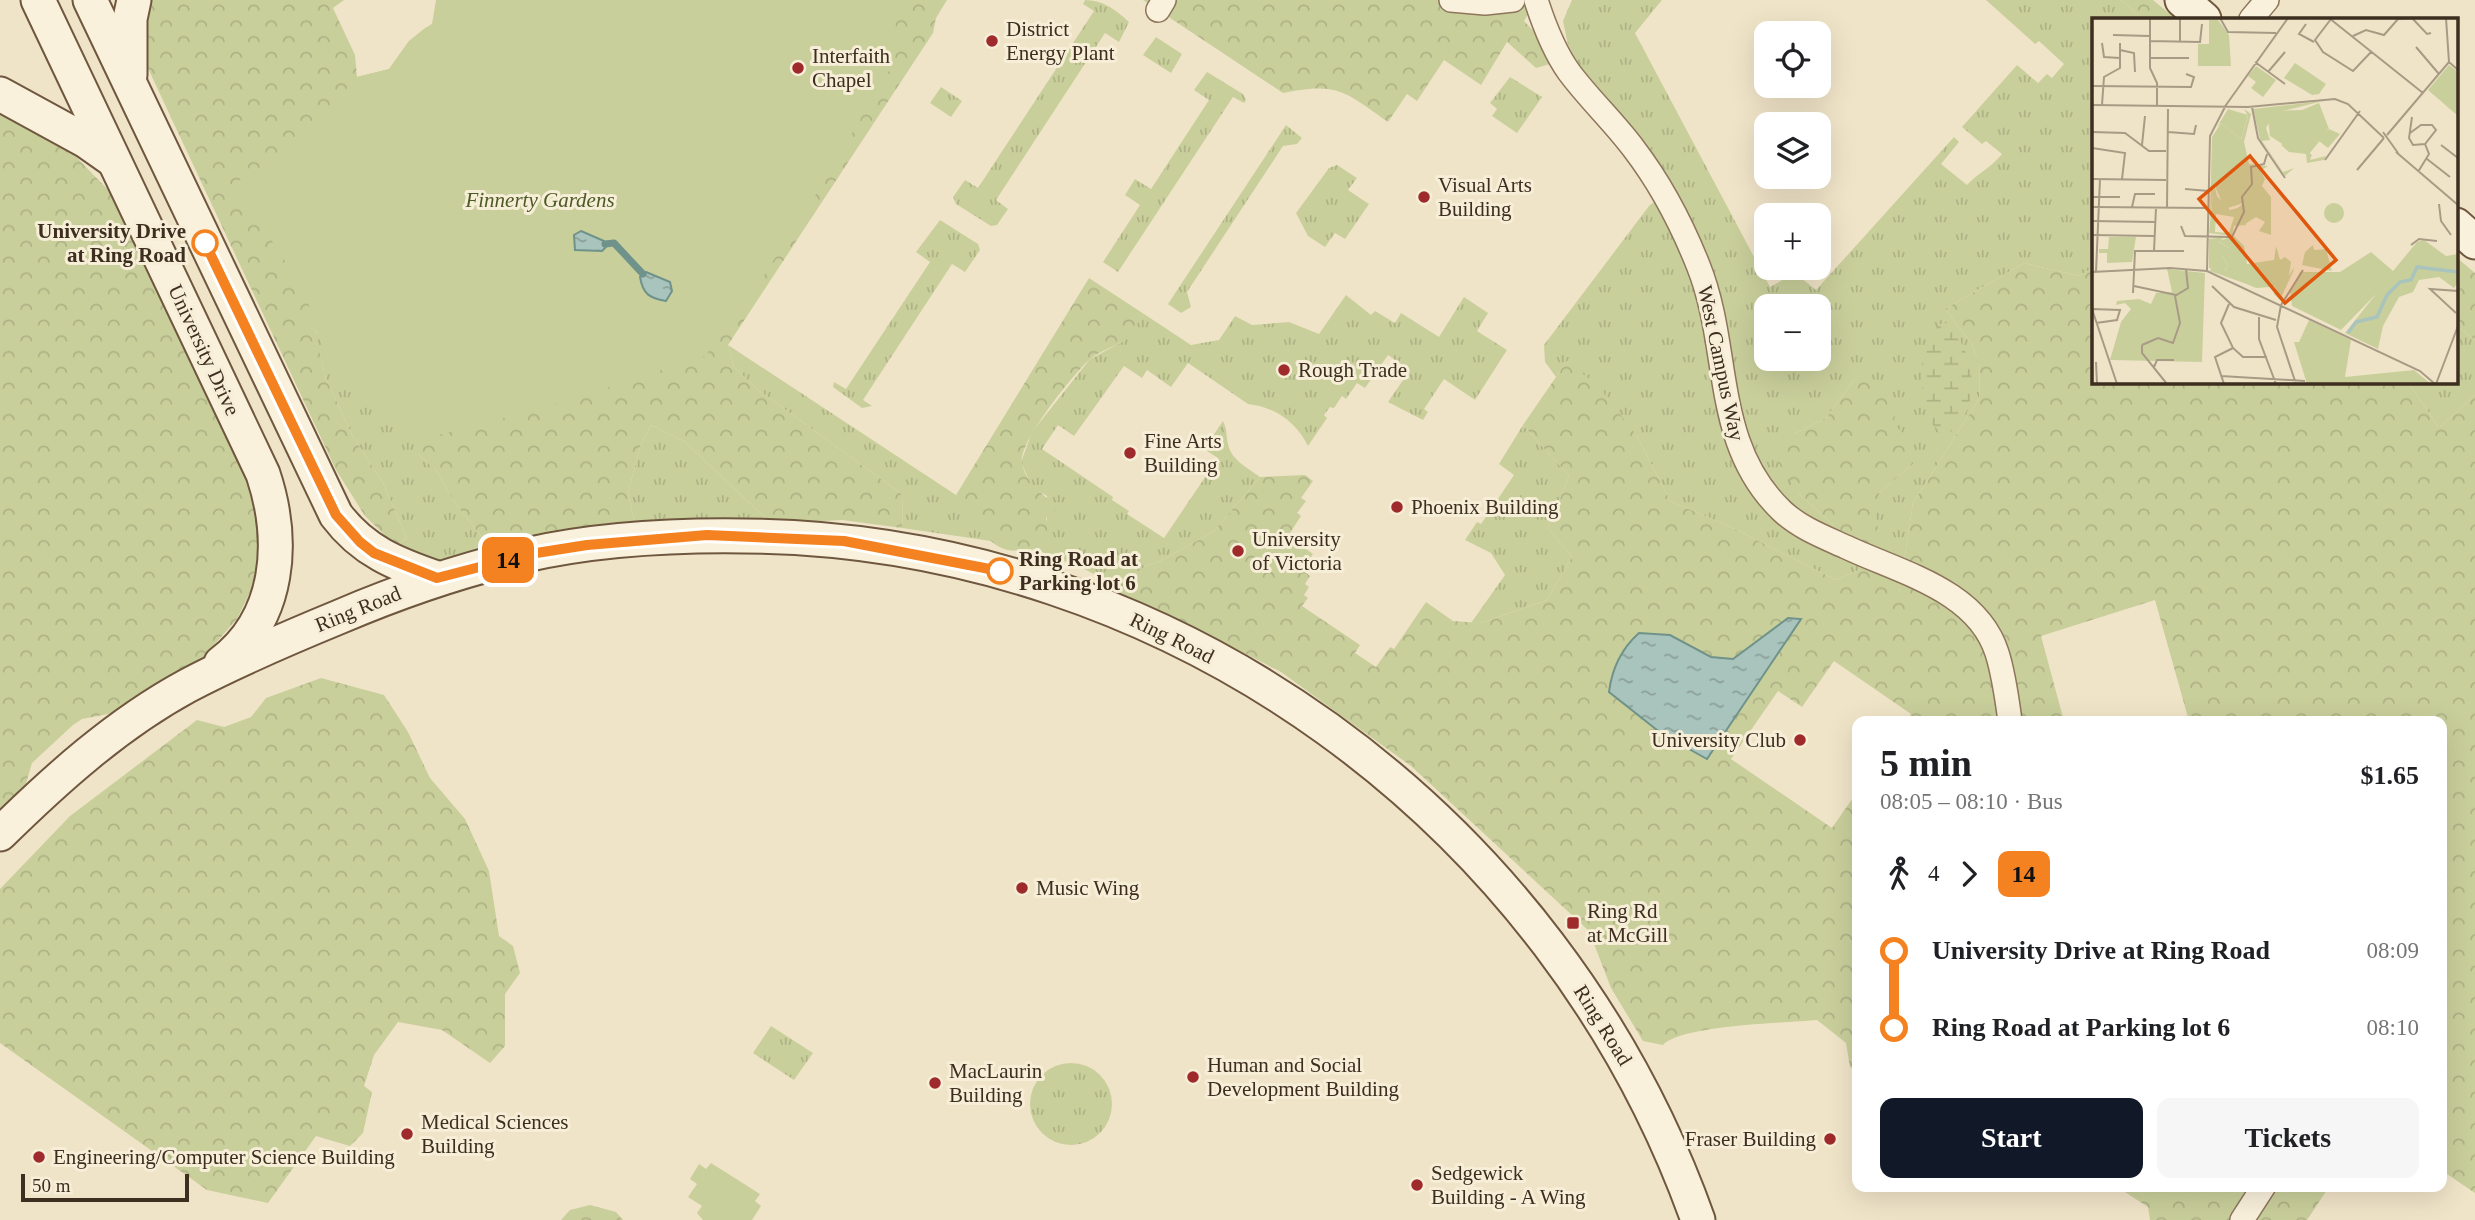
<!DOCTYPE html>
<html lang="en">
<head>
<meta charset="utf-8">
<style>
	body { margin:0; font-family:"Times New Roman",serif; background:#f6f6f6; color:#202124; height:100vh; display:flex; flex-direction:column; font-size:26px; white-space:nowrap }
	* { box-sizing:border-box; margin:0 }
	p { font-size:23px; color:#757577 }
	.icon { flex:none; width:38px; height:38px; fill:none; stroke:currentColor; stroke-width:2; stroke-linecap:round; stroke-linejoin:round }
	.map { position:relative; flex:1; overflow:hidden }
	.drawer { position:absolute; left:1852px; top:716px; width:595px; height:476px; display:flex; flex-direction:column; background:#fff; border-radius:14px; box-shadow:0 7px 28px #0002 }
	.drawer>* { flex:none }
	.badge { padding:0 14px; border-radius:10px; font-size:24px; line-height:46px }
	.controls { position:absolute; left:1754px; top:21px; display:grid; gap:14px }
	.controls a { display:grid; place-items:center; width:77px; height:77px; border-radius:14px; background:#fff; box-shadow:0 7px 28px #0002; font-size:35px }
	.scale { position:absolute; left:21px; bottom:18px; width:168px; box-sizing:border-box; padding-left:7px; border:4px solid #3d2e20; border-top:0; font-size:19px; line-height:24px; white-space:nowrap; color:#3d2e20; -webkit-text-stroke:5px #f7eed8; paint-order:stroke }
	.map>.badge { position:absolute; translate:-50% -50%; box-shadow:0 0 0 4px #fff }
	.legs { display:flex; align-items:center; gap:10px; height:77px; padding:0 28px; font-size:23px }
	.legs p { margin-inline-start:auto }
	.overview { display:flex; align-items:center; justify-content:space-between; height:119px; padding:0 28px }
	h1 { font-size:38px; font-weight:600; line-height:52px }
	.cta { display:flex; gap:14px; margin-top:auto; padding:14px 28px }
	.cta a { flex:1; height:80px; border-radius:14px; background:#111827; color:#fff; font-size:28px; font-weight:600; line-height:80px; text-align:center }
	.cta a+a { background:#f6f6f6; color:#202124 }
	ul { padding:0 28px; list-style:none }
	li { display:flex; align-items:center; gap:24px; height:77px; font-size:26px }
	li i { display:grid; place-items:center; width:10px; height:100%; margin:0 9px; background:currentColor }
	li i::after { content:''; width:18px; height:18px; margin:-9px; border:5px solid; border-radius:50%; background:#fff }
	li p { margin-inline-start:auto }
	li:first-child i { background:linear-gradient(#0000 50%,currentColor 0) }
	li:last-child i { background:linear-gradient(currentColor 50%,#0000 0) }
	.map>svg:first-child { display:block }
	.grass { fill:url(#grass-tufts); fill-rule:evenodd }
	.forest { fill:url(#forest-crowns) }
	.wetland { fill:url(#wetland-marsh) }
	.garden { fill:#c9cf9b }
	.water { fill:url(#water-ripples); stroke:#6f938a; stroke-width:2 }
	.lines { fill:none; stroke-linecap:round; stroke-linejoin:round }
	.stream { stroke:#6f938a; stroke-width:7 }
	.street-casing { stroke:#8d765c; stroke-width:26 }
	.secondary-casing { stroke:#6f573f; stroke-width:37 }
	.street { stroke:#faf1dc; stroke-width:23 }
	.secondary { stroke:#faf1dc; stroke-width:33 }
	.line-1-casing { stroke:#fff; stroke-width:16 }
	.line-1 { stroke:#f58220; stroke-width:10 }
	.poi-dot { fill:#9e2a2b; stroke:#f7eed8; stroke-width:2.5 }
	.stop-1-dot { fill:#fff; stroke:#f58220; stroke-width:3.5 }
	.labels { text-anchor:middle; dominant-baseline:central; stroke-width:6; stroke-linejoin:round; paint-order:stroke }
	.poi-label { font-size:21px; fill:#3d2e20; stroke:#f7eed8; text-anchor:start }
	.park-label { font-size:21px; font-style:italic; fill:#4d5a26; stroke:#f7eed8 }
	.stop-label { font-size:21px; font-weight:bold; fill:#3d2e20; stroke:#f7eed8; text-anchor:end }
	.street-label { font-size:21px; fill:#3d2e20; stroke:#f7eed8 }
	.inset-river { fill:none; stroke:#a9c4bc; stroke-width:3.5 }
	.inset-road { fill:none; stroke:#a89b85; stroke-width:2 }
	.view { fill:#df570d; fill-opacity:0.15; stroke:#df570d; stroke-width:3.5 }
	.inset-edge { fill:none; stroke:#3d2e20; stroke-width:3.5 }
</style>
</head>
<body>
<div class="map">
<svg width="2475" height="1220" viewBox="0 0 2475 1220">
	<defs>
		<pattern id="grass-tufts" width="24" height="20" patternUnits="userSpaceOnUse" patternTransform="scale(1.75)"><rect width="24" height="20" fill="#c9cf9b"/><path d="M3 7l-1-3M5 7V3M7 7l1-3M15 17l-1-3M17 17v-4M19 17l1-3" fill="none" stroke="#aeb285"/></pattern>
		<pattern id="forest-crowns" width="20" height="18" patternUnits="userSpaceOnUse" patternTransform="scale(1.75)"><rect width="20" height="18" fill="#c9cf9b"/><path d="M2 6a3 3 0 1 1 6 0M12 15a3 3 0 1 1 6 0" fill="none" stroke="#aeb285"/></pattern>
		<pattern id="wetland-marsh" width="20" height="14" patternUnits="userSpaceOnUse" patternTransform="scale(1.75)"><rect width="20" height="14" fill="#c9cf9b"/><path d="M1 5h8M5 5V1M11 12h8M15 12V8" fill="none" stroke="#aeb285"/></pattern>
		<pattern id="water-ripples" width="26" height="14" patternUnits="userSpaceOnUse" patternTransform="scale(1.75)"><rect width="26" height="14" fill="#a9c4bc"/><path d="M2 4q2-2 4 0t4 0M15 11q2-2 4 0t4 0" fill="none" stroke="#8ba098"/></pattern>
	</defs>
	<rect width="100%" height="100%" fill="#f0e4c8"/>
	<!-- grass -->
	<g class="grass">
		<path d="M1085 0C1103 0 1116 10 1129 22L1119 42 1105 33 996 200 1008 209 997 225 991 226 956 204 953 197 965 180 978 188 1094 11 1083 4Z"/>
		<path d="M1572 0H1662L1635 33 1770 287 1795 273 1816 290 1954 137 1959 142 1941 164 1967 185C1978 173 1991 168 2002 154L1986 141 1982 144 1962 127 2017 65 2038 83 2047 74 2052 78 2064 64 2039 41 2035 44 1986 0H2121L2142 19H2094L2093 268 2079 276 2024 263 1945 309 1971 343 1980 365 1979 399 1913 503 1899 594 1879 580V532L1872 509 1880 492 1913 464 1893 423 1895 402 1855 379 1826 418 1794 434 1798 493 1832 524 1861 569 1836 580 1733 528 1670 501 1637 436 1567 361 1556 377 1545 362 1544 345 1649 206 1674 186 1631 126 1580 67 1568 45 1563 21ZM1766 306H1818V359H1766Z"/>
		<polygon points="1156,37 1182,54 1171,73 1143,55"/>
		<polygon points="1207,72 1243,94 1246,100 1244,103 1233,97 1118,272 1103,262 1140,205 1125,195 1135,179 1151,189 1209,100 1194,90"/>
		<polygon points="1510,77 1542,97 1517,133 1492,116 1497,109 1490,103"/>
		<polygon points="941,87 962,101 951,117 930,103"/>
		<polygon points="1286,125 1302,138 1297,144 1283,146 1187,292 1191,307 1181,313 1168,304"/>
		<polygon points="1337,165 1357,178 1348,190 1369,204 1345,239 1335,233 1325,247 1308,236 1296,213 1329,168"/>
		<polygon points="940,220 978,244 980,250 965,272 952,264 863,400 872,406 862,408 833,387 834,382 846,389 930,262 916,252"/>
		<path d="M1346 295 1371 315 1375 311 1395 323 1401 313 1439 337 1464 297 1488 313 1477 331 1507 350 1475 400 1444 379 1424 409 1428 412 1423 420 1388 402 1410 370 1388 355 1365 388 1357 383 1346 399 1342 396 1334 408 1330 407 1324 415 1327 418 1308 446C1296 422 1275 407 1248 404L1188 363 1171 387 1147 370 1142 378 1124 366 1074 436 1058 425 1042 449 1113 497 1112 500 1129 511 1127 514 1164 538 1218 458 1204 449 1223 421C1227 429 1226 435 1228 444 1231 460 1248 468 1260 477L1213 532 1160 561 1144 567 1121 597C1101 573 1077 565 1047 555V496L1032 487 1021 462 1032 432 1090 359 1122 342 1144 314 1191 345 1219 340 1235 316 1252 325 1289 322 1319 334Z"/>
		<polygon points="2456,325 2475,340 2475,395 2439,428 2408,382 2456,382"/>
		<path d="M313 328 339 356 432 416 418 454 436 470 455 503 496 555C451 562 438 568 396 546L407 538 383 483 352 435 325 376Z"/>
		<polygon points="728,345 956,495 991,541 902,528 903,495 757,389 734,367"/>
		<polygon points="651,425 685,442 772,524 637,534 628,493 640,447"/>
		<polygon points="1523,425 1569,476 1548,528 1572,557 1547,600 1481,623 1471,623 1505,575 1491,553 1465,540 1477,522 1481,524 1514,475 1499,464"/>
		<polygon points="771,1026 813,1053 794,1080 753,1053"/>
		<circle cx="1071" cy="1104" r="41"/>
	</g>
	<!-- forest -->
	<g class="forest">
		<polygon points="116,0 344,0 333,8 355,55 357,77 389,69 409,41 425,28 476,0 947,0 936,18 933,33 728,345 734,367 757,389 903,495 902,528 842,520 772,524 685,442 651,425 640,447 628,493 637,534 496,555 455,503 436,470 418,454 417,434 314,329 325,376 352,435 383,483 407,538 396,546 365,516 336,470"/>
		<path d="M1143 0H1536L1524 21 1539 37 1550 64 1536 68 1507 42 1481 85 1444 60 1417 101 1407 94 1388 122C1344 91 1338 82 1283 93Z"/>
		<polygon points="2121,0 2153,0 2176,19 2142,19"/>
		<polygon points="0,106 52,132 116,198 250,478 261,524 258,576 237,619 205,655 182,674 124,711 82,719 73,725 32,763 23,794 0,816"/>
		<polygon points="2456,257 2475,273 2475,340 2456,325"/>
		<path d="M2024 263 2079 276 2093 268 2094 382H2408L2439 428 2475 395V1193L2441 1170V721H2189L2155 600 2041 636 2064 721H1907L1911 714 1834 661 1802 707 1778 691 1731 759 1832 828 1857 792V1071L1850 1067 1846 1043 1817 1020C1787 1023 1680 1025 1663 1045L1643 1041 1611 988 1589 931 1411 766 1281 672 1184 622 1121 597 1136 573 1144 567 1160 561 1213 532 1260 477 1305 475 1313 481 1301 498 1306 501 1297 513 1301 516 1288 536 1313 554 1308 562 1312 565 1306 573 1310 576 1305 584 1309 587 1304 595 1308 598 1302 606 1360 645 1355 653 1376 667 1390 647 1394 649 1426 602 1453 621 1481 623 1547 600 1572 557 1548 528 1569 476 1523 425 1567 361 1599 387 1637 436 1670 501 1733 528 1836 580 1861 569 1832 524 1798 493 1778 462 1794 434 1826 418 1855 379 1880 380 1896 402 1894 423 1914 449 1913 464 1880 492 1873 509 1879 532V579L1899 593 1913 503 1979 399 1980 365 1971 343 1945 309Z"/>
		<path d="M1089 278 1144 314C1137 323 1130 337 1120 343 1109 349 1097 352 1088 361 1072 376 1018 443 1022 463 1026 485 1044 492 1056 509L1046 518 1049 529 1047 555C1033 544 1020 554 1004 549 984 542 968 512 956 495Z"/>
		<polygon points="321,678 384,695 408,732 430,778 465,819 489,871 499,936 513,946 520,973 505,994 505,1046 490,1063 442,1030 398,1022 374,1055 364,1086 372,1092 363,1133 350,1146 316,1136 268,1203 207,1190 0,1043 0,889 70,816 197,720 224,727 251,717 266,698"/>
		<polygon points="2117,1187 2329,1187 2307,1220 2150,1220 2148,1207"/>
		<polygon points="590,1205 616,1212 623,1220 561,1220 570,1210"/>
	</g>
	<!-- wetland -->
	<path class="wetland" d="M1947 323C1975 352 1984 408 1948 434L1940 432 1928 420C1921 388 1914 349 1940 324Z"/>
	<!-- garden -->
	<g class="garden">
		<polygon points="436,0 898,0 892,66 818,191 745,305 705,356 554,405 411,442 341,373 323,347 304,291 235,183 299,143 357,77 389,69 409,41 432,24"/>
		<polygon points="711,1163 760,1194 755,1201 761,1206 752,1220 703,1220 697,1213 702,1206 688,1197 697,1184 690,1179 699,1164 706,1169"/>
	</g>
	<!-- water -->
	<g class="water">
		<polygon points="581,231 604,241 606,247 602,251 575,250 574,235"/>
		<path d="M646 272 670 282 672 291 666 301C650 298 643 295 640 277Z"/>
		<path d="M1788 618 1801 619 1707 759 1662 734 1609 692C1612 668 1621 649 1639 633L1670 635 1711 657 1733 659Z"/>
	</g>
	<g class="lines">
		<!-- stream -->
		<polyline class="stream" points="605,244 614,243 643,274"/>
		<defs>
			<g id="street">
				<polyline points="1451,0 1485,3 1513,0"/>
				<path d="M1536 0C1544 25 1554 51 1569 72 1589 99 1614 122 1634 149 1660 183 1682 225 1698 265 1732 349 1711 443 1782 511 1800 528 1824 537 1846 547 1901 573 1977 590 1997 653 2004 675 2007 699 2010 721"/>
				<polyline points="1158,10 1164,0"/>
				<polyline points="2251,19 2267,0"/>
				<polyline points="2242,1220 2264,1186"/>
			</g>
			<g id="secondary">
				<path d="M38 0 263 474C285 540 281 618 221 663"/>
				<path d="M90 0 336 515C363 551 396 564 437 578"/>
				<polyline points="2182,0 2204,19"/>
				<polyline points="130,75 130,19 134,0"/>
				<polyline points="0,94 86,141 113,160"/>
				<polyline points="2456,225 2475,242"/>
				<path d="M0 834C56 779 117 724 187 686 236 660 288 638 339 617 400 591 461 570 526 555 597 539 671 535 744 536 1171 539 1555 819 1698 1220"/>
			</g>
		</defs>
		<!-- street casing -->
		<use href="#street" class="street-casing"/>
		<!-- secondary casing -->
		<use href="#secondary" class="secondary-casing"/>
		<!-- street -->
		<use href="#street" class="street"/>
		<!-- secondary -->
		<use href="#secondary" class="secondary"/>
	</g>
	<g class="lines">
		<defs>
			<polyline id="line-1" points="205,243 336,515 360,542 374,553 437,578 530,554 587,545 707,535 844,541 1000,571"/>
		</defs>
		<!-- line-1 casing -->
		<use href="#line-1" class="line-1-casing"/>
		<!-- line-1 -->
		<use href="#line-1" class="line-1"/>
	</g>
	<!-- markers -->
	<g class="poi-dot">
		<circle cx="992" cy="41" r="7"/>
		<circle cx="798" cy="68" r="7"/>
		<circle cx="1424" cy="197" r="7"/>
		<circle cx="1284" cy="370" r="7"/>
		<circle cx="1130" cy="453" r="7"/>
		<circle cx="1397" cy="507" r="7"/>
		<circle cx="1238" cy="551" r="7"/>
		<circle cx="1800" cy="740" r="7"/>
		<circle cx="1022" cy="888" r="7"/>
		<rect x="1566" y="916" width="14" height="14" rx="3.5"/>
		<circle cx="1193" cy="1077" r="7"/>
		<circle cx="935" cy="1083" r="7"/>
		<circle cx="407" cy="1134" r="7"/>
		<circle cx="1830" cy="1139" r="7"/>
		<circle cx="39" cy="1157" r="7"/>
		<circle cx="1417" cy="1185" r="7"/>
	</g>
	<g class="stop-1-dot">
		<circle cx="205" cy="243" r="12"/>
		<circle cx="1000" cy="571" r="12"/>
	</g>
	<g class="labels">
		<!-- poi labels -->
		<g class="poi-label">
			<text x="1006" y="29">District<tspan x="1006" dy="24">Energy Plant</tspan></text>
			<text x="812" y="56">Interfaith<tspan x="812" dy="24">Chapel</tspan></text>
			<text x="1438" y="185">Visual Arts<tspan x="1438" dy="24">Building</tspan></text>
			<text x="1298" y="370">Rough Trade</text>
			<text x="1144" y="441">Fine Arts<tspan x="1144" dy="24">Building</tspan></text>
			<text x="1411" y="507">Phoenix Building</text>
			<text x="1252" y="539">University<tspan x="1252" dy="24">of Victoria</tspan></text>
			<text x="1786" y="740" text-anchor="end">University Club</text>
			<text x="1036" y="888">Music Wing</text>
			<text x="1587" y="911">Ring Rd<tspan x="1587" dy="24">at McGill</tspan></text>
			<text x="1207" y="1065">Human and Social<tspan x="1207" dy="24">Development Building</tspan></text>
			<text x="949" y="1071">MacLaurin<tspan x="949" dy="24">Building</tspan></text>
			<text x="421" y="1122">Medical Sciences<tspan x="421" dy="24">Building</tspan></text>
			<text x="1816" y="1139" text-anchor="end">Fraser Building</text>
			<text x="53" y="1157">Engineering/Computer Science Building</text>
			<text x="1431" y="1173">Sedgewick<tspan x="1431" dy="24">Building - A Wing</tspan></text>
		</g>
		<!-- park labels -->
		<g class="park-label">
			<text x="540" y="200">Finnerty Gardens</text>
		</g>
		<!-- stop labels -->
		<g class="stop-label">
			<text x="186" y="231">University Drive<tspan x="186" dy="24">at Ring Road</tspan></text>
			<text x="1019" y="559" text-anchor="start">Ring Road at<tspan x="1019" dy="24">Parking lot 6</tspan></text>
		</g>
		<!-- street labels -->
		<g class="street-label">
			<text transform="translate(204 350) rotate(65)">University Drive</text>
			<text transform="translate(1721 363) rotate(78)">West Campus Way</text>
			<text transform="translate(358 609) rotate(-22)">Ring Road</text>
			<text transform="translate(1172 638) rotate(26)">Ring Road</text>
			<text transform="translate(1603 1025) rotate(58)">Ring Road</text>
		</g>
	</g>
	<!-- overview -->
	<g transform="translate(2092 18)">
		<rect width="366" height="366" fill="#f0e4c8"/>
		<path d="M231 83 183 95 174 110 178 122 170 123 191 154 202 150 193 158 168 121 161 91ZM136 91 156 97 149 121 129 105 125 109ZM217 110 237 112 226 125 213 114 204 124 220 137 218 142 234 138 232 142 215 145 214 136 197 134 189 127ZM122 166 125 178 138 192 153 188 154 207 142 208 140 218 117 215ZM124 196 142 199 137 215 123 214ZM232 195a10 10 0 1 1 20 0a10 10 0 1 1-20 0ZM17 219H44L40 244 15 245V235H7V231H16ZM132 219 127 224 138 231 137 237 130 238 136 247 132 254 117 250V221ZM75 251 113 255 110 344 18 342 29 304 39 291 33 285 24 287 25 283 47 281 59 286 64 275 80 274ZM217 302 259 322 253 359 322 352 339 366H215L202 324H207Z" fill="#c9cf9b" fill-rule="evenodd"/>
		<path d="M357 47 366 54V98L336 72ZM152 91 159 96 152 124 157 146 176 148 168 153 173 161 170 168 179 179V217L167 213 173 204 164 199 153 206V188L150 194 143 193 151 185 133 191 122 166 118 201 120 119 129 105 149 121 156 98ZM142 218 152 228 155 246 182 242 184 228 188 242 193 239 199 244 197 258 202 249 201 254 188 282 182 276 183 266 163 269 118 253 121 247 133 253 136 247 129 236 138 231 126 223ZM332 222 354 238 366 236V264L362 270 347 259 327 262 321 274 307 279 291 308 286 331 253 315 284 276 249 312 200 288 198 273 208 254H248L279 234 301 253 325 224ZM221 227 222 232 234 231 240 253 210 247 213 234Z" fill="#c9cf9b"/>
		<path d="M117 2H126L137 17 139 48H106V26H117ZM203 45 234 66 227 76 220 77 192 60ZM164 48 184 62 171 79 159 70 164 64 156 58ZM227 85 237 111 248 116 236 130 227 123 237 111 220 117 217 111 213 113 226 125 217 136 203 124 207 120 192 127 178 118 176 101 182 93 210 92ZM183 243 197 252 193 268 164 270 153 265 162 247Z" fill="#c9cf9b"/>
		<path class="inset-river" d="M256 315 264 304 285 299 295 277 308 264 319 262 325 249 366 254"/>
		<path class="inset-road" d="M58 0V50L65 65V87M88 0V24M128 0 136 14 184 15M237 0 331 75M320 0 335 16 339 15M354 0 357 44 366 52M239 1 223 22 231 34 261 53 280 33M214 6 207 16 222 24M21 17 58 18M261 18 274 12 292 17 306 1 321 0M58 23 108 24 110 6M10 25 12 39 28 40M324 29 347 56M28 32 42 35 43 54M58 40H97M163 44 193 66M176 54 193 34M0 68 99 69 102 59 94 56M0 87 156 89 243 81 256 86 292 120M10 87 12 59 28 50V25M134 87 196 0M160 89 166 120 193 160M0 114 33 115 57 133H74M76 114 102 116 104 107M291 114 306 135M318 115 329 107H340L344 112 333 126 321 127 317 120 320 99M295 117 357 44M50 127 53 98M349 127 366 140M0 130 33 135 30 161M304 134 366 187M335 141 358 159M233 142 268 93M265 152 292 120M326 154 337 136 333 126M0 161 74 162M93 171 117 173M0 179H28M347 186 349 203 359 217M0 189 117 190M40 189 43 176H63M75 190 76 91M0 203 63 204M89 208 93 218 137 219 153 236M0 217 62 218M139 221 152 194 150 179 160 166 159 149 172 146 175 136M319 227 327 221 345 223M62 233 64 190M115 253 118 118 134 87M0 254 78 250 115 253 328 353 343 366M4 254 8 161M42 268 84 277M120 268 142 289 184 302M41 275 43 233H92M137 286 129 305 141 330 151 339H175M189 287 211 252M189 287 185 309 204 366M0 291 28 292 25 302 4 305M0 291 25 366M364 295 338 271 366 273V296M167 299V321L184 366M50 327 66 320 81 325 88 305 83 278 96 270 94 251M50 327V335L75 366M4 344 5 366M62 349 65 342H82M129 358 213 363M132 366 123 339 141 330M344 366 366 308"/>
		<path class="view" d="M158 138 244 242 193 285 107 181Z"/>
		<rect width="366" height="366" class="inset-edge"/>
	</g>
</svg>
<div class="controls">
<a><svg class="icon" aria-label="locate" viewBox="0 0 24 24"><circle cx="12" cy="12" r="6"/><path d="M12 2v4M12 18v4M2 12h4M18 12h4"/></svg></a>
<a><svg class="icon" aria-label="layers" viewBox="0 0 24 24"><path d="M12 4l9 5-9 5-9-5zM3 14l9 5 9-5"/></svg></a>
<a>+</a>
<a>−</a>
</div>
<div class="scale">50 m</div>
<b class="badge" style="left:508px;top:560px;background:#f58220;color:#111">14</b>
<section class="drawer">
<div class="overview"><div><h1>5 min</h1><p>08:05 – 08:10 · Bus</p></div><b>$1.65</b></div>
<div class="legs"><svg class="icon" aria-label="walk" viewBox="0 0 24 24"><circle cx="13" cy="4" r="2"/><path d="M13 8l-2 6 4 7M11 14l-3 7M7 12l3-4h3l4 4"/></svg>4<svg class="icon" aria-label="forward" viewBox="0 0 24 24"><path d="M9 5l7 7-7 7"/></svg><b class="badge" style="background:#f58220;color:#111">14</b></div>
<ul>
<li><i style="color:#f58220"></i><b>University Drive at Ring Road</b><p>08:09</p></li>
<li><i style="color:#f58220"></i><b>Ring Road at Parking lot 6</b><p>08:10</p></li>
</ul>
<div class="cta"><a>Start</a><a>Tickets</a></div>
</section>
</div>
</body>
</html>
